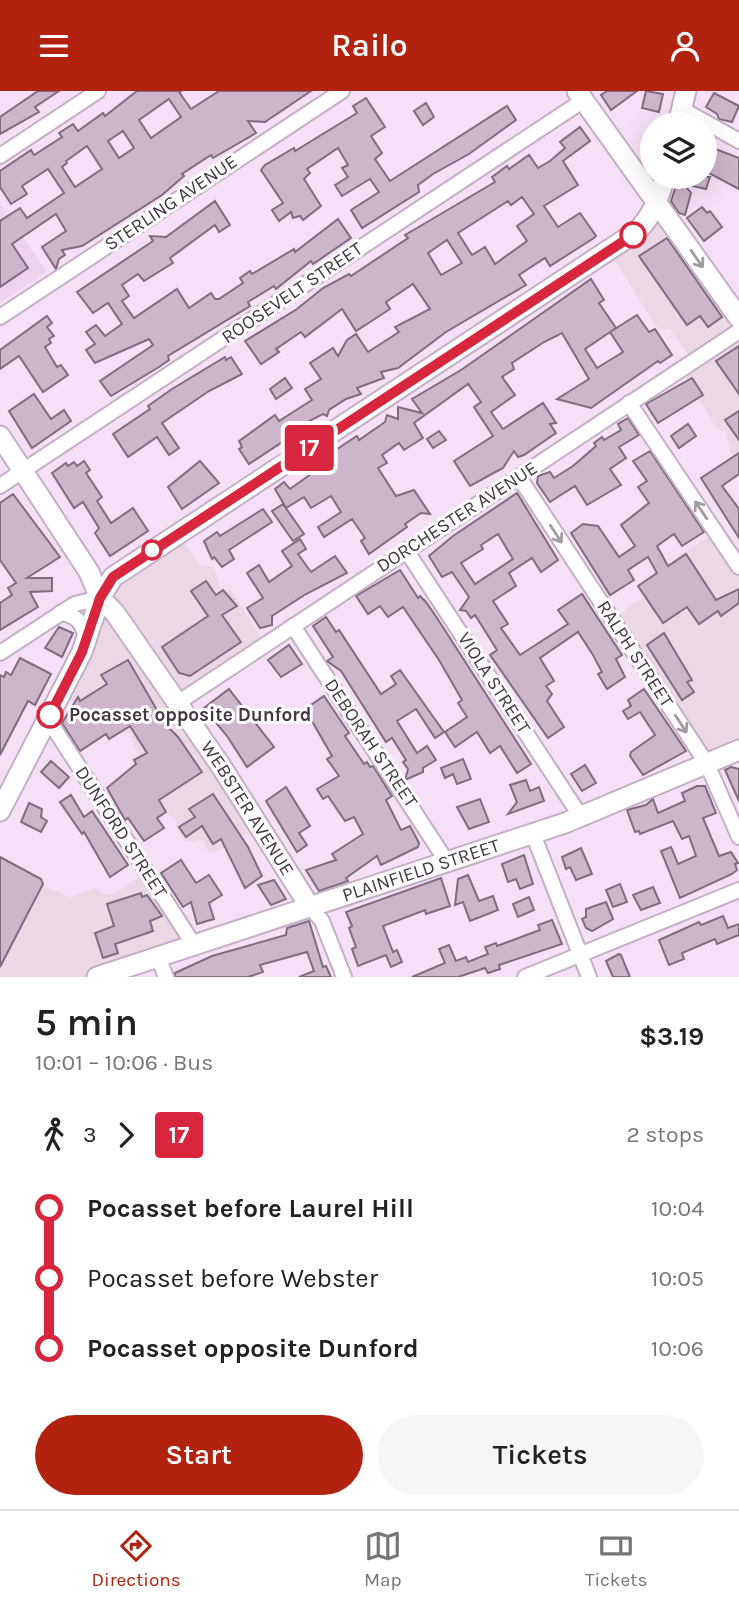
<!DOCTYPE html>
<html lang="en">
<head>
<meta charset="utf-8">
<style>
	body { margin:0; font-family:Karla,sans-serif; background:#f6f6f6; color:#222; height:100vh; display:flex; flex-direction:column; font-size:26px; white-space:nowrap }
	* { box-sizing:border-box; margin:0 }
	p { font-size:23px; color:#767676 }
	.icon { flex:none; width:38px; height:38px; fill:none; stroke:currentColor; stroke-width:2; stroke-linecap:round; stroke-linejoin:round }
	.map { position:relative; height:886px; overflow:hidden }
	.side { display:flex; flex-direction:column; background:#fff; flex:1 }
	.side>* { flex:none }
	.badge { padding:0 14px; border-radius:5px; font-size:24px; line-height:46px }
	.tools { position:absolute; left:640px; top:21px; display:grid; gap:14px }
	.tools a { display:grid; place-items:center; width:77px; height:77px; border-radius:50%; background:#fff; box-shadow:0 7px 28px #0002; font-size:35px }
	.map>.badge { position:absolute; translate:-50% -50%; box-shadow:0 0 0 4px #fff }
	.legs { display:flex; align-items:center; gap:10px; height:77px; padding:0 35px; font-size:23px }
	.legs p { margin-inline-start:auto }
	.overview { display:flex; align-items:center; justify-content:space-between; height:119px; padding:0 35px }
	h1 { font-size:38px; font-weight:600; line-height:52px }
	.primary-button { display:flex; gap:14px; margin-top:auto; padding:14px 35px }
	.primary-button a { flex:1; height:80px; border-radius:42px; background:#b1230f; color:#fff; font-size:28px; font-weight:600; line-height:80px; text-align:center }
	.primary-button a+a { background:#f6f6f6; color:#222 }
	ul { padding:0 35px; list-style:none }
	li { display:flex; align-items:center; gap:24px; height:70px; font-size:26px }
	li i { display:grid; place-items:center; width:10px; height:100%; margin:0 9px; background:currentColor }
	li i::after { content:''; width:18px; height:18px; margin:-9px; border:5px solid; border-radius:50%; background:#fff }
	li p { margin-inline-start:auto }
	li:first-child i { background:linear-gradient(#0000 50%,currentColor 0) }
	li:last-child i { background:linear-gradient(currentColor 50%,#0000 0) }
	header { display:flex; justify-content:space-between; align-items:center; height:91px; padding:0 35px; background:#b1230f; color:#fff; font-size:32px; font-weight:600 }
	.menu { display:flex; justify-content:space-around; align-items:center; height:98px; border-top:2px solid #e0e0e0; background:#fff; font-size:19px; color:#767676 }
	.menu a { display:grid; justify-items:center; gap:4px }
	.menu .current { color:#b1230f }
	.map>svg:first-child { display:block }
	.commercial { fill:#ecd7e5 }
	.built { fill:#eed2ef }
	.building { fill:#cdb5cb; stroke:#816b7f; stroke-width:2; fill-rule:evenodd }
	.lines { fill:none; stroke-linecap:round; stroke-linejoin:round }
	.street-casing { stroke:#c5afc6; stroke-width:18 }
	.secondary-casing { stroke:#c5afc6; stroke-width:23 }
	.street { stroke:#fff; stroke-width:14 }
	.secondary { stroke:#fff; stroke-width:19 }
	.oneway { stroke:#a09ca0 }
	.line-1-casing { stroke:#fff; stroke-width:16 }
	.line-1 { stroke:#d7263d; stroke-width:10 }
	.stop-1-dot { fill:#fff; stroke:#d7263d; stroke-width:3.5 }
	.labels { text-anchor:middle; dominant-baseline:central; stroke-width:6; stroke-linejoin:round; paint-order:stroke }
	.street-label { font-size:19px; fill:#423942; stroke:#fff }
	.stop-label { font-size:19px; font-weight:bold; fill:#423942; stroke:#fff; text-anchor:start }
</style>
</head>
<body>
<header><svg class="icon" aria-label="menu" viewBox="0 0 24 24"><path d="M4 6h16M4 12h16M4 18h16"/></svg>Railo<svg class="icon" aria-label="person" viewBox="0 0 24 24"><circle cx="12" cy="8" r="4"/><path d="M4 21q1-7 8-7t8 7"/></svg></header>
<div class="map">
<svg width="739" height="886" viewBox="0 0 739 886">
	<rect width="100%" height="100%" fill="#f6e0f7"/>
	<!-- commercial -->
	<g class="commercial">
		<polygon points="655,109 739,222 739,372 730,360 726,341 718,339 678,273 688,263 670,238 658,238 608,158"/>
		<polygon points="713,444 739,475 739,656 712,667 614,528 635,511 653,504 654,482 672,475 677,465"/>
		<polygon points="180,446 200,474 214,476 221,498 230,499 235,505 261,547 175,607 256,736 232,753 209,763 203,749 185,751 176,736 176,728 169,724 137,671 139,666 130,642 111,644 86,616 57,604 99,497"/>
		<polygon points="145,782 191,848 83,886 0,886 0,783 42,794 70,806 96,797 103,803 113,803"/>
	</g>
	<!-- built -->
	<polygon class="built" points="0,112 47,181 0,212"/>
	<!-- building -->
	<g class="building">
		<polygon points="38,0 59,0 35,16 39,21 0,43 0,26"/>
		<path d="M137 0H182L179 1 191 18 219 0H311L265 31 248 30 256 42 213 67 211 64 182 83 184 85 162 104 82 155 62 159 65 164 59 168 56 178 42 156 66 140 56 123 12 153 28 177 0 196V130L20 117 27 127 64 102 48 78 22 95 27 103 11 113 0 96V80L31 59 34 64 62 46 59 42 73 33 78 40 103 22 105 25ZM169 8 181 26 151 47 139 29ZM123 40 134 57 119 67 108 50ZM87 55 102 78 75 96 62 76 67 72 66 70Z"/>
		<polygon points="607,0 637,0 611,19 601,4"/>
		<polygon points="646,0 663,3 659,21 642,17"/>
		<polygon points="714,2 739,15 732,31 719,28 717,23 706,16"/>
		<polygon points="366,7 385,36 371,45 382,62 375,68 390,90 507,15 516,29 469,63 433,83 418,94 419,101 362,137 351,119 379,101 370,88 342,105 335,94 348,86 342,77 348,74 338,57 307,78 310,82 304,88 321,115 303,129 300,125 293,127 291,121 279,130 272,119 283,112 261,79 265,74 294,57 295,60 357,22 353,15"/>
		<polygon points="426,12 434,26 423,34 414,20"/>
		<path d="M580 36 590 50 563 70 578 94 544 115 558 136 580 122 596 145 594 147 550 175 545 167 519 184 526 194 446 241 398 277 381 281 384 287 357 297 361 303 346 308 329 319 327 325 323 323 305 332V336L249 373 239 358 242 356 239 350 275 324 279 330 312 309 305 298 321 288 310 272 333 257 338 265 347 249 356 243 368 261 399 241 395 236 430 218 413 193 386 211 390 218 356 240 342 218 305 246 301 241 276 258 279 261 261 273 245 250 297 218 323 197 349 183 351 185 408 147 405 144 417 137 495 91 492 86 507 75 509 78 529 64 538 77 550 70 565 57 560 51ZM522 106 534 123 517 135 527 150 495 173 485 156 472 164 458 142 508 110 511 114ZM447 149 462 172 441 184 428 162Z"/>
		<polygon points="705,54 739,67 739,98 705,80"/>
		<polygon points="677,86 710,86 706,98 684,93 691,102 685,124 679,122 671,110 676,95 682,97 682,92 676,91"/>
		<polygon points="215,110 230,134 219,141 215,134 170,167 173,172 144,190 138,183 122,194 129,205 122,210 134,227 177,198 189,217 211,202 215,208 219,208 243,192 240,187 250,180 252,183 294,158 295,161 338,128 351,147 313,173 311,170 276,198 274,195 248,211 250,215 168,265 169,269 159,276 111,305 100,290 153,254 149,248 95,272 86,259 95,253 86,241 96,234 105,245 122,233 108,212 93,222 77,201 153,150 150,145 166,146"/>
		<polygon points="702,116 707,122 710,120 722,136 704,150 687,127"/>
		<polygon points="667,147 722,226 708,236 700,225 687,234 639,165"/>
		<polygon points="591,188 604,209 599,212 616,237 585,258 597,277 623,261 610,241 637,224 649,241 655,238 672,264 660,272 658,270 591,317 557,308 589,288 562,242 544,251 512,272 514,278 502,286 515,304 491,321 503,338 543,312 556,332 550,333 556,342 524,364 518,366 514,360 503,377 470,395 454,370 493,345 474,316 481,311 468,293 414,332 423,347 404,359 399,352 382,364 387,372 378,377 396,405 414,399 430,423 421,422 405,433 407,436 369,463 361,450 365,447 352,428 324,446 318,436 341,421 331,405 311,417 304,406 286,417 275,398 284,391 290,398 318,378 315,374 343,354 357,345 359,349 385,331 387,324 398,328 398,316 422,322 412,308 461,279"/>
		<polygon points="47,225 52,232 47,236 54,245 49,248 51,252 45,256 57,276 61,274 68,284 43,301 19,265 0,278 0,259"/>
		<polygon points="739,255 739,303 716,270"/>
		<polygon points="225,266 226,269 231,266 242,283 209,300 162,332 179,357 169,364 157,346 128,366 113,343 150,318 148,315 172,298"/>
		<polygon points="285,287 292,297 276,308 270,298"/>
		<polygon points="692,287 703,304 658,332 646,313"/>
		<polygon points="34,303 51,328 64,319 71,330 32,357 9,320"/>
		<polygon points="739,320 739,349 725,329"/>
		<polygon points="628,327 639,344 619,356 626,367 610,378 621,394 587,414 575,395 550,411 537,392 538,385 550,381 554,387 573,375 596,355 594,352 602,346 604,349 621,339 618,333"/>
		<polygon points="688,333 696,345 679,357 671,345"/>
		<polygon points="439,340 446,349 433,357 427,348"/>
		<polygon points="650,360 704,441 682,455 674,443 657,455 668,475 686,463 716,509 739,498 739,512 721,525 718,520 699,533 687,516 663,532 638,495 657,482 648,466 628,479 634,489 610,504 571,442 583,433 598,435 619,466 635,455 621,434 649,412 638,396 647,390 633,370"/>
		<polygon points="739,362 739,383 722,395 739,418 739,447 701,387"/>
		<polygon points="84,370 90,379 86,382 102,406 97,410 111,432 133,417 148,440 110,465 95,442 99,437 83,411 74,417 52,382 66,372 68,375 74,371 77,375"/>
		<polygon points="200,370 219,392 182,418 168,396"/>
		<path d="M517 402 558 469 541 481 532 467 509 482 516 495 493 510 508 533 501 537 520 564 568 533 558 519 582 503 622 564 616 568 625 586 607 598 598 583 602 581 593 564 578 541 540 567 554 590 546 595 552 603 547 610 564 636 548 647 490 564 497 559 475 524 471 527 466 520 460 519 469 506 452 481 442 486 429 465 453 445ZM498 443 513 468 475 493 461 472 483 458 481 454Z"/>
		<polygon points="13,403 60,466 27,487 52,487 52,500 30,501 38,516 0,539 0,512 12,504 8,497 16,492 0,469 0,412"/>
		<polygon points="283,413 304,443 293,450 272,420"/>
		<polygon points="263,418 272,431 229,459 234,468 222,476 214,466 212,468 204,450 217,441 220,445"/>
		<polygon points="300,448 306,458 298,463 311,481 335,465 347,482 306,503 272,525 272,534 260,537 247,517 263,507 247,482 259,474 269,491 292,475 282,460"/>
		<polygon points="400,479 418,507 420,505 426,511 437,527 531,673 517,682 500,655 490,662 477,641 455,656 445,641 467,626 458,612 462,609 439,569 403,516 388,526 380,515 368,523 356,505"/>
		<polygon points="206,490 216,504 223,499 237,515 222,524 241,551 190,585 179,582 162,556 208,525 191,500"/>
		<polygon points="326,526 336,541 339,539 381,603 396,593 391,585 400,579 444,641 435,647 416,618 397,630 417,662 427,655 436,669 423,677 423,681 405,689 408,678 403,671 406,669 392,647 386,651 341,580 327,570 333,566 313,535"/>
		<polygon points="59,536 73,542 62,566 45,557"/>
		<polygon points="664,542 692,589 687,591 694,601 682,609 647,554"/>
		<polygon points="289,554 302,573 281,586 268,569"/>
		<polygon points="20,567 51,583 35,614 28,610 0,664 0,584 4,586 6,581 11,584"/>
		<polygon points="128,569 165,633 178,646 202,681 159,709 166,721 157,727 164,737 144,750 128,727 125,729 107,697 136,673 134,669 147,662 130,635 109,648 106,643 80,660 62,632 78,606 80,610 107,593 101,584"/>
		<polygon points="229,598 274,656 247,676 227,645 204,617"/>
		<polygon points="644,598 686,660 643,684 630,665 631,661 655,644 640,621 628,628 623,620 631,615 628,609"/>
		<polygon points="324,605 349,642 345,645 364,673 367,671 370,676 373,675 392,705 386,709 401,739 410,735 419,752 418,756 381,774 377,765 346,787 348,790 319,800 306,779 336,769 332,763 363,743 354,726 345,730 328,705 323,708 317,698 339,685 327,668 332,665 305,618"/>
		<polygon points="463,668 471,688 457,693 453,683 445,687 441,677"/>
		<polygon points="51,670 69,686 59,697 41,681"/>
		<polygon points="585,674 596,692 582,700 571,683"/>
		<polygon points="731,676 739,678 739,710 725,679"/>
		<polygon points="526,689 530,700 539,696 544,710 508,723 517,711 510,694"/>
		<polygon points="697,695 705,695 716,722 703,727 719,765 731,761 738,772 735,773 737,779 732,783 680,807 661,760 671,756 678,773 696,765 689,745 682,748 673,730 640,743 639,740 635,741 627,719 646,714 653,708 658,722 685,710 682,702"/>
		<polygon points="286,696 310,735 299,742 307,754 297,761 266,710"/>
		<polygon points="213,703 248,756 262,785 245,797 221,748 213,753 202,735 186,746 179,736 195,726 189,718"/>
		<polygon points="71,704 84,726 92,720 128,774 110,786 84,741 82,743 60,711"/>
		<polygon points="480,708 489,731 469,738 457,716"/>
		<polygon points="29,712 42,718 41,726 47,730 41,741 21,731"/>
		<polygon points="581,757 592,783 576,789 570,776 566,778 562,766"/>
		<polygon points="524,764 533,793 520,798 516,788 508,791 502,773"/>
		<polygon points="0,766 41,788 43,793 0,876"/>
		<polygon points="181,769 196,792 209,784 222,804 209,812 214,828 197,833 191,811 183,816 161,782"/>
		<polygon points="468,784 479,810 493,805 498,819 470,830 463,811 455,814 458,788"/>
		<polygon points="441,787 450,815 426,823 425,819 383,835 393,861 397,859 402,871 391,876 386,864 358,875 352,858 356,856 349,837 352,835 346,821"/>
		<polygon points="274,789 286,808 271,814 258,794"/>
		<polygon points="620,793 627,811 613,816 606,799"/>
		<polygon points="653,796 660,812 641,819 633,804"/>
		<polygon points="141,802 142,806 147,804 162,825 150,830 153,840 115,853 118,862 103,867 95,842 114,835 107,813"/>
		<polygon points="529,806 534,819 518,826 513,813"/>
		<polygon points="606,811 613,828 592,840 586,837 582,828 586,826 586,818"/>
		<polygon points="723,825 728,837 739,833 739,844 717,853 715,848 682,862 684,868 669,874 659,849 699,831 701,834"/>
		<polygon points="552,829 562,853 499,874 500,878 488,882 485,877 458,886 412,886 445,872 439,858 449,854 456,870 466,866 468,871 488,863 485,856 496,852 497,855 540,839 538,834"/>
		<polygon points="309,830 323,876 326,875 331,886 299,886 314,880 307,861 260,874 263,881 248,886 175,886 175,882 212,865 286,844 287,837"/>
		<polygon points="619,863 621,864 630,886 613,886 606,870"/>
	</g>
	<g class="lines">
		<defs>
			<g id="street">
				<polyline points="682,18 739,50"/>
				<polyline points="0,65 98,0"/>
				<polyline points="0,226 342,0"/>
				<polyline points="629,312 739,476"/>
				<polyline points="519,386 707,673 739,746"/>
				<polyline points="0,395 584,9"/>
				<polyline points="406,459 581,726"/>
				<path d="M60 522C78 524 83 533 87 550"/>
				<polyline points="293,535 447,771"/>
				<polyline points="0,562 75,513 100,507"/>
				<polyline points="176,613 739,240"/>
				<polyline points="48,628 194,854"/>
				<polyline points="533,743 589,886"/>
				<polyline points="310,816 322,830 344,886"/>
				<polyline points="158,866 166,886"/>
				<polyline points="525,886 739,799"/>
			</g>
			<g id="secondary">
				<polyline points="577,0 739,227"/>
				<polyline points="678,33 686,0"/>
				<path id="s1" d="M0 345 89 481 100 507 115 522 221 675 310 816"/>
				<path d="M0 720 82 561 100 507 113 486 636 141C653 125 658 108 665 86"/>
				<path id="s2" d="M97 886 565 732 739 659"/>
			</g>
		</defs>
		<!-- street casing -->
		<use href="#street" class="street-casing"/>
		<!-- secondary casing -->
		<use href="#secondary" class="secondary-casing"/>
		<!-- street -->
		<use href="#street" class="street"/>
		<!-- secondary -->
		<use href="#secondary" class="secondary"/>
	</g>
	<!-- one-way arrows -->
	<defs><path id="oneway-shaft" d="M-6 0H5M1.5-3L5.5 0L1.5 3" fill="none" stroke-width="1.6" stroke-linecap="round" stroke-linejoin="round" transform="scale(1.75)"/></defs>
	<g class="oneway">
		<use href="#oneway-shaft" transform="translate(697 168) rotate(55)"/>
		<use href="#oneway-shaft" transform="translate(701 419) rotate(-124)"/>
		<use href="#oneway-shaft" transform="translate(556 443) rotate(57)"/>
		<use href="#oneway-shaft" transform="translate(681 633) rotate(57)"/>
	</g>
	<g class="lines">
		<defs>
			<polyline id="line-1" points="50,624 82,561 100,507 113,486 633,144"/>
		</defs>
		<!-- line-1 casing -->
		<use href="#line-1" class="line-1-casing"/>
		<!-- line-1 -->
		<use href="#line-1" class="line-1"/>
	</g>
	<!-- markers -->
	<g class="stop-1-dot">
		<circle cx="633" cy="144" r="12"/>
		<circle cx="152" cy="459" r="9"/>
		<circle cx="50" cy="624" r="12"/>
	</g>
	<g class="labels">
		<!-- street labels -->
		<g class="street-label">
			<text transform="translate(171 112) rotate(-34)">STERLING AVENUE</text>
			<text transform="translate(292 202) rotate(-34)">ROOSEVELT STREET</text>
			<text transform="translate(457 426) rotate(-33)">DORCHESTER AVENUE</text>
			<text transform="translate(635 563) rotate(57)">RALPH STREET</text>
			<text transform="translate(494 592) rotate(57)">VIOLA STREET</text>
			<text transform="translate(371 652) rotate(56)">DEBORAH STREET</text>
			<text stroke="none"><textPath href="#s1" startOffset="448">WEBSTER AVENUE</textPath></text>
			<text transform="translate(121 741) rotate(57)">DUNFORD STREET</text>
			<text stroke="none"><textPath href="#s2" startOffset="341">PLAINFIELD STREET</textPath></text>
		</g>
		<!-- stop labels -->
		<g class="stop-label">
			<text x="69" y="624">Pocasset opposite Dunford</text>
		</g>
	</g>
</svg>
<div class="tools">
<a><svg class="icon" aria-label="layers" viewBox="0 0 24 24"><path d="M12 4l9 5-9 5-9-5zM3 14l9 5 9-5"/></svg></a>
</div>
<b class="badge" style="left:309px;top:357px;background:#d7263d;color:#fff">17</b>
</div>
<section class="side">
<div class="overview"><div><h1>5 min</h1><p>10:01 – 10:06 · Bus</p></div><b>$3.19</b></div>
<div class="legs"><svg class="icon" aria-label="walk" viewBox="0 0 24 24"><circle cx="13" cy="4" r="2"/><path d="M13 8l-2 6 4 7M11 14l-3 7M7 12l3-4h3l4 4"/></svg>3<svg class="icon" aria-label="forward" viewBox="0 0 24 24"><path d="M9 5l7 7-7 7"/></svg><b class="badge" style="background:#d7263d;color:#fff">17</b><p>2 stops</p></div>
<ul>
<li><i style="color:#d7263d"></i><b>Pocasset before Laurel Hill</b><p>10:04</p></li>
<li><i style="color:#d7263d"></i><span>Pocasset before Webster</span><p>10:05</p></li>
<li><i style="color:#d7263d"></i><b>Pocasset opposite Dunford</b><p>10:06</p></li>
</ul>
<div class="primary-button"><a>Start</a><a>Tickets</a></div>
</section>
<nav class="menu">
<a class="current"><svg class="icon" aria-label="directions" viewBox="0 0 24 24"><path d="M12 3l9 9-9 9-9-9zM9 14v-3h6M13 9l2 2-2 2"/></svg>Directions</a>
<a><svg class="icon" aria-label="map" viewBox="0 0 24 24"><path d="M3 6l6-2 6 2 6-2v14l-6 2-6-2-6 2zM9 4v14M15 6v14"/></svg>Map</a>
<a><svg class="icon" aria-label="tickets" viewBox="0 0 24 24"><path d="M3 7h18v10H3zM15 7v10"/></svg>Tickets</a>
</nav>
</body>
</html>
